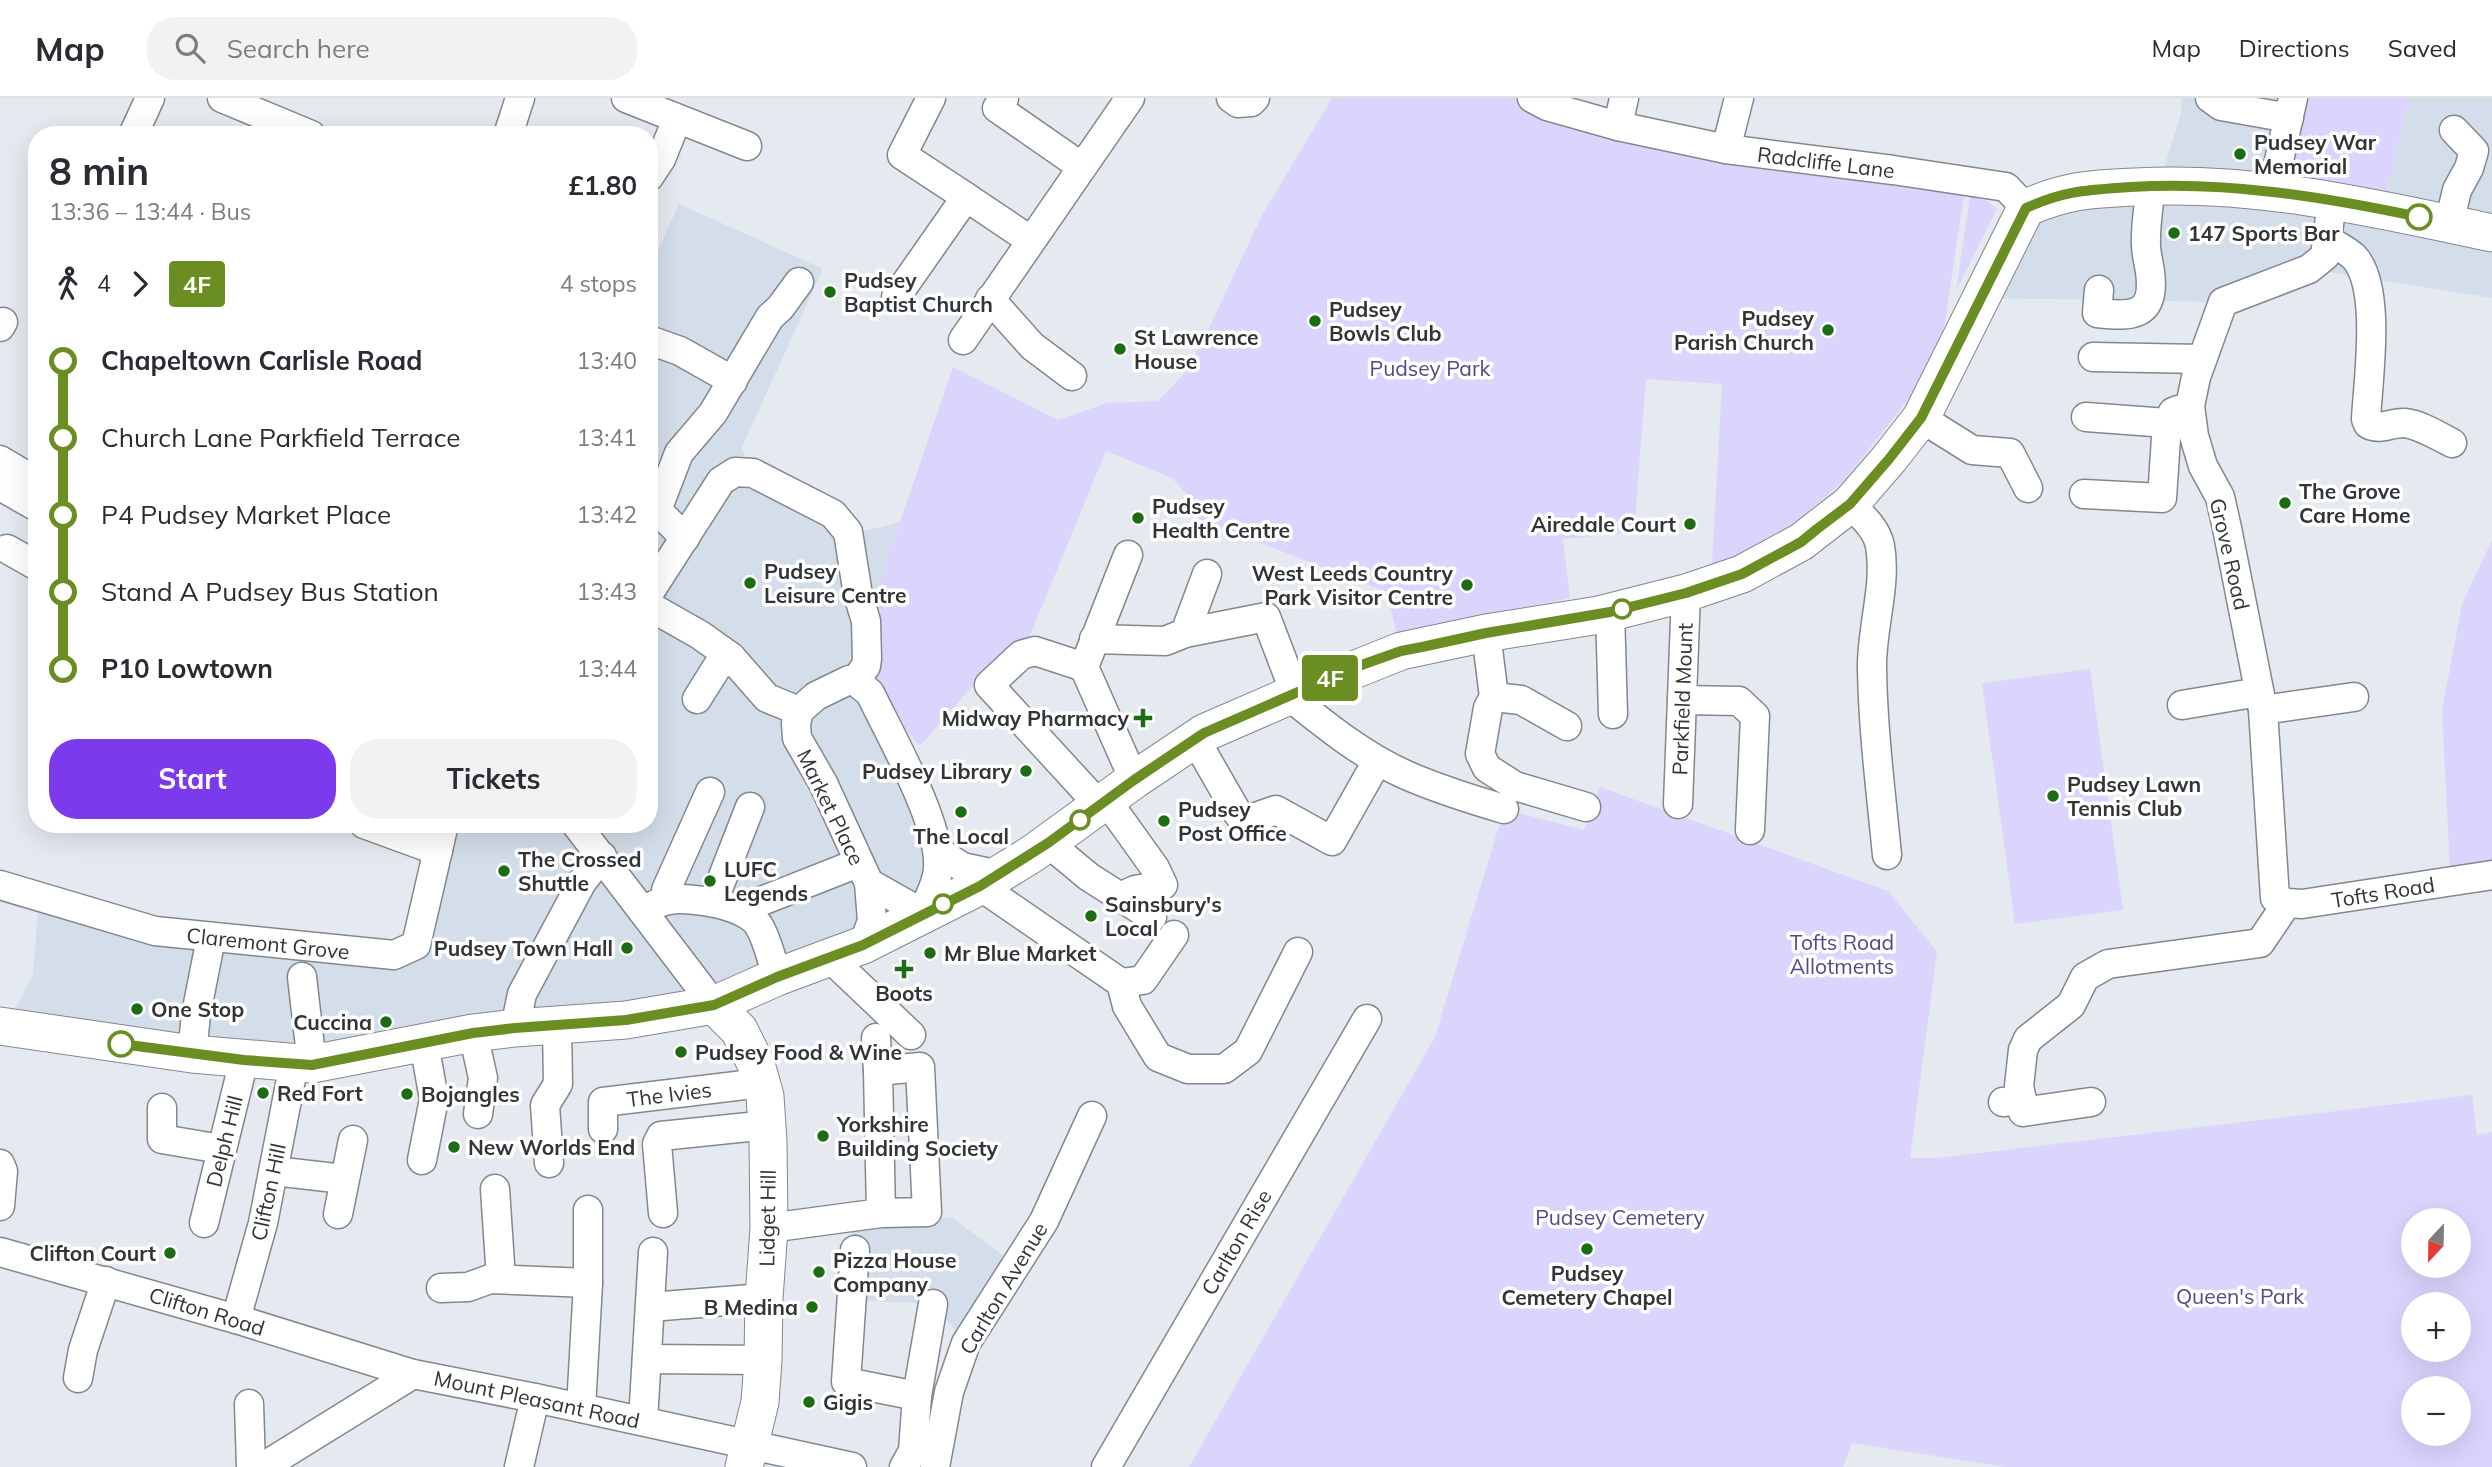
<!DOCTYPE html>
<html lang="en">
<head>
<meta charset="utf-8">
<style>
	body { margin:0; font-family:Mulish,sans-serif; background:#f2f2f3; color:#2b2b33; height:100vh; display:flex; flex-direction:column; font-size:26px; white-space:nowrap }
	* { box-sizing:border-box; margin:0 }
	p { font-size:23px; color:#7c7c81 }
	.icon { flex:none; width:38px; height:38px; fill:none; stroke:currentColor; stroke-width:2; stroke-linecap:round; stroke-linejoin:round }
	.map { position:relative; flex:1; overflow:hidden }
	.details { position:absolute; left:28px; top:28px; width:630px; height:707px; display:flex; flex-direction:column; background:#fff; border-radius:28px; box-shadow:0 7px 28px #0002 }
	.details>* { flex:none }
	.badge { padding:0 14px; border-radius:5px; font-size:24px; line-height:46px }
	.needle { width:46px; rotate:202deg }
	.controls { position:absolute; left:2401px; top:1110px; display:grid; gap:14px }
	.controls a { display:grid; place-items:center; width:70px; height:70px; border-radius:50%; background:#fff; box-shadow:0 7px 28px #0002; font-size:35px }
	.map>.badge { position:absolute; translate:-50% -50%; box-shadow:0 0 0 4px #fff }
	.legs { display:flex; align-items:center; gap:10px; height:77px; padding:0 21px; font-size:23px }
	.legs p { margin-inline-start:auto }
	.summary { display:flex; align-items:center; justify-content:space-between; height:119px; padding:0 21px }
	h1 { font-size:38px; font-weight:700; line-height:52px }
	.action { display:flex; gap:14px; margin-top:auto; padding:14px 21px }
	.action a { flex:1; height:80px; border-radius:28px; background:#7c3aed; color:#fff; font-size:28px; font-weight:700; line-height:80px; text-align:center }
	.action a+a { background:#f2f2f3; color:#2b2b33 }
	ul { padding:0 21px; list-style:none }
	li { display:flex; align-items:center; gap:24px; height:77px; font-size:26px }
	li i { display:grid; place-items:center; width:10px; height:100%; margin:0 9px; background:currentColor }
	li i::after { content:''; width:18px; height:18px; margin:-9px; border:5px solid; border-radius:50%; background:#fff }
	li p { margin-inline-start:auto }
	li:first-child i { background:linear-gradient(#0000 50%,currentColor 0) }
	li:last-child i { background:linear-gradient(currentColor 50%,#0000 0) }
	header { display:flex; align-items:center; gap:42px; box-sizing:border-box; height:98px; padding:0 35px; background:#fff; border-bottom:2px solid #e1e1e2 }
	header strong { font-size:33px }
	nav { display:flex; gap:38px; margin-inline-start:auto; font-size:24px }
	.search { width:490px; height:63px; background:#f2f2f3; display:flex; align-items:center; gap:18px; box-sizing:border-box; padding:0 24px; border-radius:28px; color:#7c7c81; font-size:26px }
	.map>svg:first-child { display:block }
	.built { fill:#d3deea }
	.green { fill:#dbd5fe; fill-rule:evenodd }
	.lines { fill:none; stroke-linecap:round; stroke-linejoin:round }
	.minor-casing { stroke:#82888d; stroke-width:31 }
	.major-casing { stroke:#82888d; stroke-width:39 }
	.minor { stroke:#fff; stroke-width:28 }
	.major { stroke:#fff; stroke-width:37 }
	.line-1-casing { stroke:#fff; stroke-width:16 }
	.line-1 { stroke:#6b8e23; stroke-width:10 }
	.poi-dot { fill:#1c6d11; stroke:#fff; stroke-width:2.5 }
	.stop-1-dot { fill:#fff; stroke:#6b8e23; stroke-width:3.5 }
	.labels { text-anchor:middle; dominant-baseline:central; stroke-width:7; stroke-linejoin:round; paint-order:stroke }
	.poi-label { font-size:21px; font-weight:bold; fill:#323436; stroke:#fff; text-anchor:start }
	.street-label { font-size:21px; fill:#323436; stroke:#fff }
	.park-label { font-size:21px; fill:#564789; stroke:#fff }
</style>
</head>
<body>
<header>
<strong>Map</strong>
<div class="search"><svg class="icon" aria-label="search" viewBox="0 0 24 24"><circle cx="10" cy="10" r="6"/><path d="M15 15l6 6"/></svg>Search here</div>
<nav><a>Map</a><a>Directions</a><a>Saved</a></nav>
</header>
<div class="map">
<svg width="2492" height="1369" viewBox="0 0 2492 1369">
	<rect width="100%" height="100%" fill="#e4eaf0"/>
	<!-- built -->
	<g class="built">
		<polygon points="2182,0 2293,0 2383,111 2409,0 2492,0 2492,200 2309,171 2223,204 1979,200 2026,110 2163,73 2181,16"/>
		<polygon points="679,106 823,171 742,349 745,360 846,413 857,435 900,424 874,500 863,515 866,539 928,718 930,797 777,879 312,966 6,929 33,876 39,800 155,833 416,846 444,726 649,726 649,173"/>
		<polygon points="951,1119 1016,1167 966,1245 933,1206 852,1202 855,1152 851,1129"/>
	</g>
	<!-- green -->
	<g class="green">
		<polygon points="1332,0 1532,0 1964,98 1943,236 1910,299 1845,382 1803,418 1752,452 1712,466 1722,286 1646,281 1634,434 1563,441 1570,500 1397,537 1387,494 1196,420 1200,411 1172,380 1106,353 1029,540 968,593 920,648 898,624 886,594 870,595 863,515 874,500 953,269 1058,322 1107,305 1158,303 1184,276 1203,243 1262,117"/>
		<polygon points="2293,0 2409,0 2383,112 2272,94"/>
		<polygon points="1970,98 1987,103 1997,111 1956,193"/>
		<polygon points="2492,442 2492,766 2450,774 2442,612 2462,506"/>
		<polygon points="2090,571 2123,812 2015,826 1982,585"/>
		<path d="M1600 689 1888 793 1937 854 1910 1060H1937L2472 997 2477 1037 2492 1034V1369H2005L1852 1345 1843 1369H1189L1435 939 1504 711 1584 732ZM2413 1122H2459V1167H2413ZM2413 1206H2459V1251H2413ZM2413 1290H2459V1335H2413Z"/>
	</g>
	<g class="lines">
		<defs>
			<g id="minor">
				<polyline points="222,0 311,37"/>
				<polyline points="626,0 747,48"/>
				<polyline points="931,0 902,57 966,99"/>
				<polyline points="1004,0 997,10 1082,69"/>
				<polyline points="1231,0 1238,5 1251,4 1255,0"/>
				<polyline points="1532,0 1547,8 1618,28 1726,51 1893,72 2006,89 2026,110"/>
				<polyline points="2210,0 2221,8 2289,20"/>
				<polyline points="1618,28 1624,0"/>
				<polyline points="133,37 150,0"/>
				<polyline points="508,37 520,0"/>
				<polyline points="1726,51 1739,0"/>
				<polyline points="649,79 661,61 677,21"/>
				<polyline points="2272,94 2293,0"/>
				<polyline points="2332,103 2325,158 2309,171 2223,204 2196,279 2190,308 2194,338 2203,368 2220,399 2227,430 2263,612 2275,800 2287,805 2302,806 2492,777"/>
				<polyline points="2449,126 2457,92 2469,70 2474,53 2454,32"/>
				<path d="M2327 141C2335 147 2347 152 2354 159 2382 189 2368 282 2366 321L2368 326C2380 333 2392 324 2405 325 2421 327 2438 338 2452 345"/>
				<path d="M2099 192 2097 215C2132 219 2156 219 2150 174 2149 165 2146 156 2146 147 2145 128 2149 107 2151 88"/>
				<polyline points="896,199 966,99 1030,142"/>
				<polyline points="990,201 1032,248 1072,278"/>
				<polyline points="0,229 3,224"/>
				<polyline points="649,242 680,253 733,283"/>
				<polyline points="963,242 1130,0"/>
				<polyline points="2093,259 2202,261"/>
				<polyline points="2086,319 2167,325 2173,314 2178,312"/>
				<polyline points="1921,320 1972,352 2010,355 2028,390"/>
				<polyline points="0,362 37,384"/>
				<polyline points="0,388 37,409"/>
				<polyline points="2084,396 2162,400 2167,325"/>
				<path d="M1850 406C1862 418 1877 431 1880 448 1887 488 1871 531 1872 571 1873 633 1881 695 1887 757"/>
				<polyline points="685,440 657,412 679,355 713,315 770,219 780,210 799,184"/>
				<polyline points="7,451 37,468"/>
				<polyline points="1128,457 1084,569 1134,682"/>
				<polyline points="649,495 721,383 735,374 753,375 833,416 848,434 858,497 866,523 867,560 866,568 855,583"/>
				<polyline points="649,508 700,537 731,559 767,600 799,613"/>
				<polyline points="1610,514 1613,616"/>
				<polyline points="1185,535 1207,476"/>
				<polyline points="1486,535 1494,599"/>
				<polyline points="1094,541 1165,543 1185,535 1266,519 1295,595"/>
				<polyline points="1084,569 1035,553 1021,557 989,587 1100,708"/>
				<path d="M1289 598C1325 627 1363 658 1406 677 1438 691 1470 701 1504 711"/>
				<polyline points="1494,599 1488,610 1480,656 1487,670 1515,688 1586,709"/>
				<polyline points="1494,599 1521,602 1567,628"/>
				<polyline points="697,601 717,569 731,559"/>
				<polyline points="1682,602 1739,603 1755,618 1750,732"/>
				<polyline points="2182,607 2259,594"/>
				<polyline points="2263,612 2354,599"/>
				<polyline points="1195,641 1238,716 1250,721 1276,712 1332,743 1371,674"/>
				<polyline points="1107,703 1155,770 1163,787 1135,792 1120,799"/>
				<polyline points="1678,706 1686,495"/>
				<polyline points="364,726 438,753"/>
				<polyline points="576,726 714,907"/>
				<polyline points="1048,745 1089,779 1152,819"/>
				<polyline points="938,753 962,769 999,777"/>
				<polyline points="0,787 155,833 394,857 416,847 444,726"/>
				<polyline points="980,788 1121,885 1127,908 1158,959 1188,971 1224,971 1248,953 1298,854"/>
				<polyline points="668,802 666,792 710,694"/>
				<polyline points="713,804 750,709"/>
				<path d="M643 812C651 809 660 803 669 802 691 798 748 807 759 828 768 843 772 863 777 879"/>
				<polyline points="746,816 759,804 858,765"/>
				<path d="M863 847 872 823 869 785 823 685 797 640 796 626 799 613 816 598 849 582 855 583 870 595C890 637 941 726 938 769 938 785 928 801 922 815L869 785"/>
				<polyline points="829,859 911,937"/>
				<polyline points="302,879 312,966"/>
				<polyline points="1121,885 1143,882 1174,837"/>
				<polyline points="515,930 522,896 582,784 602,758"/>
				<polyline points="473,935 483,980 478,1016"/>
				<polyline points="876,940 878,973"/>
				<polyline points="192,956 196,916 211,840"/>
				<polyline points="2022,1002 2023,1014 2091,1004"/>
				<polyline points="2003,1004 2022,1002 2019,988 2023,952 2028,941 2071,907 2085,879 2108,866 2260,845 2287,805"/>
				<polyline points="162,1010 162,1041 221,1051"/>
				<polyline points="603,1031 603,1004 761,985"/>
				<polyline points="422,1062 434,1001 424,945"/>
				<polyline points="549,1065 545,1007 558,986 557,928"/>
				<polyline points="0,1066 3,1073 0,1108"/>
				<polyline points="274,1073 344,1081"/>
				<polyline points="495,1091 501,1181"/>
				<polyline points="663,1115 657,1046 661,1038 767,1027"/>
				<polyline points="338,1116 353,1042"/>
				<polyline points="204,1125 244,962"/>
				<polyline points="769,1130 881,1115 927,1114 920,969 878,973 881,1115"/>
				<polyline points="855,1152 846,1284 917,1298"/>
				<polyline points="0,1154 236,1221 413,1276"/>
				<polyline points="441,1190 468,1189 490,1181 588,1185"/>
				<polyline points="650,1209 764,1200"/>
				<polyline points="236,1221 263,1125 294,966"/>
				<polyline points="647,1261 763,1262"/>
				<polyline points="78,1280 83,1252 106,1183"/>
				<polyline points="249,1306 251,1369"/>
				<polyline points="581,1310 588,1185 588,1112"/>
				<polyline points="643,1323 653,1154"/>
				<polyline points="263,1369 413,1276 535,1300 852,1369"/>
				<polyline points="519,1369 535,1300"/>
				<polyline points="904,1369 913,1353 917,1298 933,1206"/>
				<polyline points="935,1369 949,1294 966,1245 1044,1123 1092,1018"/>
				<polyline points="1106,1369 1367,921"/>
			</g>
			<g id="major">
				<polyline points="714,907 739,932 756,966 765,998 768,1044 769,1130 764,1200 763,1262 760,1304 744,1369"/>
				<path d="M0 928 192 956 312 966 473 935 515 930 626 922 714 907 777 879 863 847 980 788 1032 756 1134 682 1204 635 1289 598 1401 553 1486 535 1599 517 1686 495 1742 476 1801 444 1850 406 1889 361 1921 320 2026 110C2066 92 2092 91 2135 89 2256 82 2374 110 2492 135"/>
			</g>
		</defs>
		<!-- minor casing -->
		<use href="#minor" class="minor-casing"/>
		<!-- major casing -->
		<use href="#major" class="major-casing"/>
		<!-- minor -->
		<use href="#minor" class="minor"/>
		<!-- major -->
		<use href="#major" class="major"/>
	</g>
	<g class="lines">
		<defs>
			<path id="line-1" d="M121 946 244 962 312 967 473 935 515 930 626 922 714 907 777 879 863 847 980 788 1048 745 1134 682 1204 635 1353 570 1401 553 1422 549 1486 535 1610 514 1686 495 1742 476 1801 444 1817 431 1850 406 1889 361 1921 320 2026 110C2066 92 2088 92 2131 89 2227 83 2324 99 2419 119"/>
		</defs>
		<!-- line-1 casing -->
		<use href="#line-1" class="line-1-casing"/>
		<!-- line-1 -->
		<use href="#line-1" class="line-1"/>
	</g>
	<!-- markers -->
	<g class="poi-dot">
		<circle cx="2240" cy="56" r="7"/>
		<circle cx="2174" cy="135" r="7"/>
		<circle cx="830" cy="194" r="7"/>
		<circle cx="1315" cy="223" r="7"/>
		<circle cx="1828" cy="232" r="7"/>
		<circle cx="1120" cy="251" r="7"/>
		<circle cx="2285" cy="405" r="7"/>
		<circle cx="1138" cy="420" r="7"/>
		<circle cx="1690" cy="426" r="7"/>
		<circle cx="750" cy="485" r="7"/>
		<circle cx="1467" cy="487" r="7"/>
		<path d="M1139.5 609.5h7v7h7v7h-7v7h-7v-7h-7v-7h7z"/>
		<circle cx="1026" cy="673" r="7"/>
		<circle cx="2053" cy="698" r="7"/>
		<circle cx="961" cy="714" r="7"/>
		<circle cx="1164" cy="723" r="7"/>
		<circle cx="504" cy="773" r="7"/>
		<circle cx="710" cy="783" r="7"/>
		<circle cx="1091" cy="818" r="7"/>
		<circle cx="627" cy="850" r="7"/>
		<circle cx="930" cy="855" r="7"/>
		<path d="M900.5 860.5h7v7h7v7h-7v7h-7v-7h-7v-7h7z"/>
		<circle cx="137" cy="911" r="7"/>
		<circle cx="386" cy="924" r="7"/>
		<circle cx="681" cy="954" r="7"/>
		<circle cx="263" cy="995" r="7"/>
		<circle cx="407" cy="996" r="7"/>
		<circle cx="823" cy="1038" r="7"/>
		<circle cx="454" cy="1049" r="7"/>
		<circle cx="1587" cy="1151" r="7"/>
		<circle cx="170" cy="1155" r="7"/>
		<circle cx="819" cy="1174" r="7"/>
		<circle cx="812" cy="1209" r="7"/>
		<circle cx="809" cy="1304" r="7"/>
	</g>
	<g class="stop-1-dot">
		<circle cx="2419" cy="119" r="12"/>
		<circle cx="1622" cy="511" r="9"/>
		<circle cx="1080" cy="722" r="9"/>
		<circle cx="943" cy="806" r="9"/>
		<circle cx="121" cy="946" r="12"/>
	</g>
	<g class="labels">
		<!-- poi labels -->
		<g class="poi-label">
			<text x="2254" y="44">Pudsey War<tspan x="2254" dy="24">Memorial</tspan></text>
			<text x="2188" y="135">147 Sports Bar</text>
			<text x="844" y="182">Pudsey<tspan x="844" dy="24">Baptist Church</tspan></text>
			<text x="1329" y="211">Pudsey<tspan x="1329" dy="24">Bowls Club</tspan></text>
			<text x="1814" y="220" text-anchor="end">Pudsey<tspan x="1814" dy="24">Parish Church</tspan></text>
			<text x="1134" y="239">St Lawrence<tspan x="1134" dy="24">House</tspan></text>
			<text x="2299" y="393">The Grove<tspan x="2299" dy="24">Care Home</tspan></text>
			<text x="1152" y="408">Pudsey<tspan x="1152" dy="24">Health Centre</tspan></text>
			<text x="1676" y="426" text-anchor="end">Airedale Court</text>
			<text x="764" y="473">Pudsey<tspan x="764" dy="24">Leisure Centre</tspan></text>
			<text x="1453" y="475" text-anchor="end">West Leeds Country<tspan x="1453" dy="24">Park Visitor Centre</tspan></text>
			<text x="1129" y="620" text-anchor="end">Midway Pharmacy</text>
			<text x="1012" y="673" text-anchor="end">Pudsey Library</text>
			<text x="2067" y="686">Pudsey Lawn<tspan x="2067" dy="24">Tennis Club</tspan></text>
			<text x="1178" y="711">Pudsey<tspan x="1178" dy="24">Post Office</tspan></text>
			<text x="961" y="738" text-anchor="middle">The Local</text>
			<text x="518" y="761">The Crossed<tspan x="518" dy="24">Shuttle</tspan></text>
			<text x="724" y="771">LUFC<tspan x="724" dy="24">Legends</tspan></text>
			<text x="1105" y="806">Sainsbury's<tspan x="1105" dy="24">Local</tspan></text>
			<text x="613" y="850" text-anchor="end">Pudsey Town Hall</text>
			<text x="944" y="855">Mr Blue Market</text>
			<text x="904" y="895" text-anchor="middle">Boots</text>
			<text x="151" y="911">One Stop</text>
			<text x="372" y="924" text-anchor="end">Cuccina</text>
			<text x="695" y="954">Pudsey Food &amp; Wine</text>
			<text x="277" y="995">Red Fort</text>
			<text x="421" y="996">Bojangles</text>
			<text x="837" y="1026">Yorkshire<tspan x="837" dy="24">Building Society</tspan></text>
			<text x="468" y="1049">New Worlds End</text>
			<text x="156" y="1155" text-anchor="end">Clifton Court</text>
			<text x="833" y="1162">Pizza House<tspan x="833" dy="24">Company</tspan></text>
			<text x="1587" y="1175" text-anchor="middle">Pudsey<tspan x="1587" dy="24">Cemetery Chapel</tspan></text>
			<text x="798" y="1209" text-anchor="end">B Medina</text>
			<text x="823" y="1304">Gigis</text>
		</g>
		<!-- street labels -->
		<g class="street-label">
			<text transform="translate(1826 64) rotate(7)">Radcliffe Lane</text>
			<text transform="translate(2230 456) rotate(77)">Grove Road</text>
			<text transform="translate(1682 601) rotate(-88)">Parkfield Mount</text>
			<text transform="translate(831 709) rotate(64)">Market Place</text>
			<text transform="translate(2383 794) rotate(-9)">Tofts Road</text>
			<text transform="translate(268 845) rotate(6)">Claremont Grove</text>
			<text transform="translate(669 996) rotate(-7)">The Ivies</text>
			<text transform="translate(224 1043) rotate(-76)">Delph Hill</text>
			<text transform="translate(268 1094) rotate(-78)">Clifton Hill</text>
			<text transform="translate(767 1120) rotate(-89)">Lidget Hill</text>
			<text transform="translate(1236 1144) rotate(-60)">Carlton Rise</text>
			<text transform="translate(1003 1190) rotate(-59)">Carlton Avenue</text>
			<text transform="translate(207 1213) rotate(17)">Clifton Road</text>
			<text transform="translate(537 1301) rotate(12)">Mount Pleasant Road</text>
		</g>
		<!-- park labels -->
		<g class="park-label">
			<text x="1430" y="270">Pudsey Park</text>
			<text x="1842" y="844">Tofts Road<tspan x="1842" dy="24">Allotments</tspan></text>
			<text x="1620" y="1119">Pudsey Cemetery</text>
			<text x="2240" y="1198">Queen's Park</text>
		</g>
	</g>
</svg>
<div class="controls">
<a><svg class="needle" viewBox="-14 -14 28 28"><path d="M0-13l5 13h-10z" fill="#e53935"/><path d="M0 13l5-13h-10z" fill="#7c7c81"/></svg></a>
<a>+</a>
<a>−</a>
</div>
<b class="badge" style="left:1330px;top:580px;background:#6b8e23;color:#fff">4F</b>
<section class="details">
<div class="summary"><div><h1>8 min</h1><p>13:36 – 13:44 · Bus</p></div><b>£1.80</b></div>
<div class="legs"><svg class="icon" aria-label="walk" viewBox="0 0 24 24"><circle cx="13" cy="4" r="2"/><path d="M13 8l-2 6 4 7M11 14l-3 7M7 12l3-4h3l4 4"/></svg>4<svg class="icon" aria-label="forward" viewBox="0 0 24 24"><path d="M9 5l7 7-7 7"/></svg><b class="badge" style="background:#6b8e23;color:#fff">4F</b><p>4 stops</p></div>
<ul>
<li><i style="color:#6b8e23"></i><b>Chapeltown Carlisle Road</b><p>13:40</p></li>
<li><i style="color:#6b8e23"></i><span>Church Lane Parkfield Terrace</span><p>13:41</p></li>
<li><i style="color:#6b8e23"></i><span>P4 Pudsey Market Place</span><p>13:42</p></li>
<li><i style="color:#6b8e23"></i><span>Stand A Pudsey Bus Station</span><p>13:43</p></li>
<li><i style="color:#6b8e23"></i><b>P10 Lowtown</b><p>13:44</p></li>
</ul>
<div class="action"><a>Start</a><a>Tickets</a></div>
</section>
</div>
</body>
</html>
